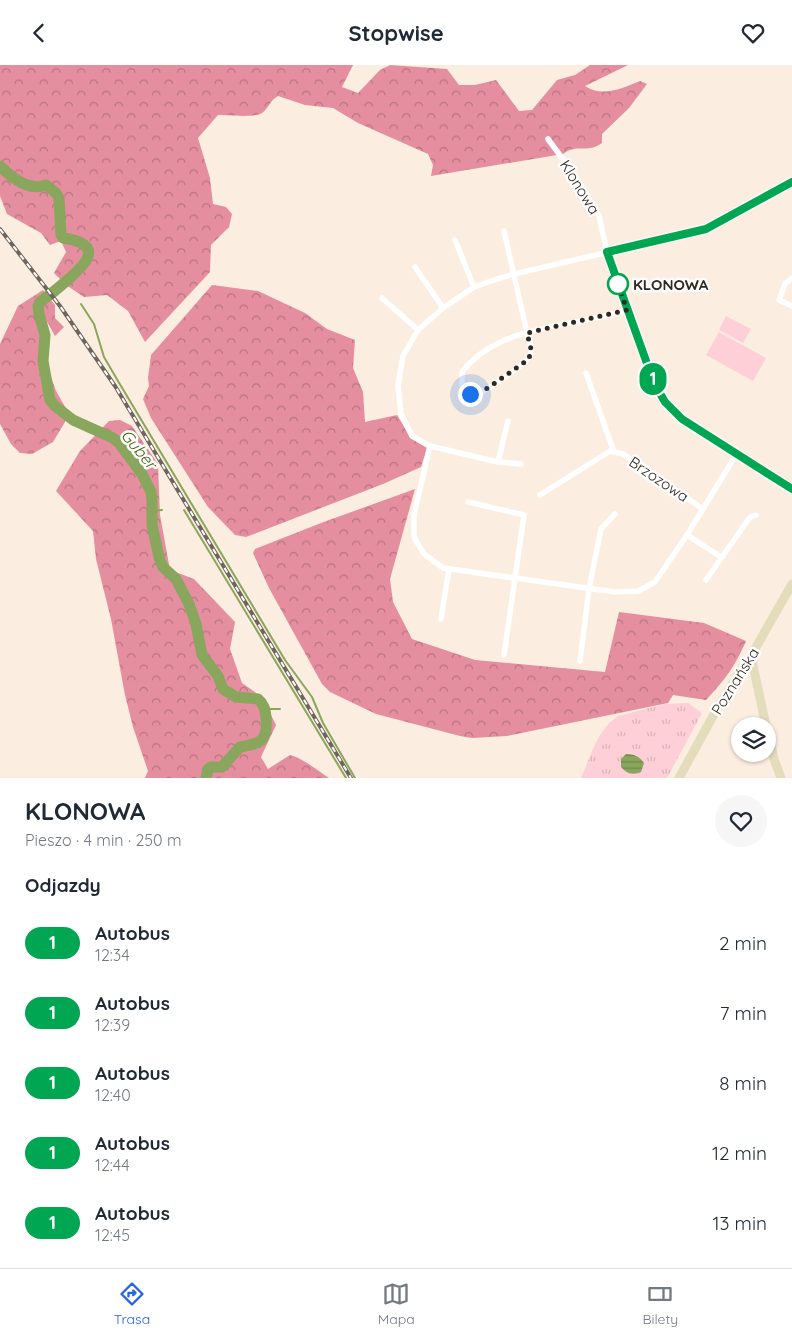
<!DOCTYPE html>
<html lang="pl">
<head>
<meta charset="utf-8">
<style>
	body { margin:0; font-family:Quicksand,sans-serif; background:#f6f6f7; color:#1f2937; height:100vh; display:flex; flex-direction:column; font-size:19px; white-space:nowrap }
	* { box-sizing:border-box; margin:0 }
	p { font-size:16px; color:#747a83 }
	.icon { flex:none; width:28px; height:28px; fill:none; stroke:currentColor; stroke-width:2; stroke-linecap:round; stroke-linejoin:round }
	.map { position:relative; height:713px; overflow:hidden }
	.details { display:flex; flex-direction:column; background:#fff; flex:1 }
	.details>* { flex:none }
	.badge { padding:0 10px; border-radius:16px; font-size:18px; line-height:32px }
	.buttons { position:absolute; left:731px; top:652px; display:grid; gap:10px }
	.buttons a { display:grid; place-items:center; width:45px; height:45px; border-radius:50%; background:#fff; box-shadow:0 1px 4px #0004; font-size:25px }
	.you { position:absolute; width:25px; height:25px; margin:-12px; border:4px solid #fff; border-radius:50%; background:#1a73e8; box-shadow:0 0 0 8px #1a73e833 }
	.map>.badge { position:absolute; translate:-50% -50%; box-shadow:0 0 0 2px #fff }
	h2 { padding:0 25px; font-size:19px; line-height:45px }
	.round { display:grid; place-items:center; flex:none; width:52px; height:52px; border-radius:26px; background:#f6f6f7 }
	.head { display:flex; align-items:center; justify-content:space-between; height:85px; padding:0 25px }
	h1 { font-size:24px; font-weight:700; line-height:38px }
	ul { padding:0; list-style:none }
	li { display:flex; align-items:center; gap:15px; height:70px; padding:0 25px }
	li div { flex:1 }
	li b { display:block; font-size:19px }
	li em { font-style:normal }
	li .badge { min-width:55px; font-weight:700; text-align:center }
	header { display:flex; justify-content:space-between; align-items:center; height:65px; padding:0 25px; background:#fff; font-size:22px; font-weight:700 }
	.tabs { display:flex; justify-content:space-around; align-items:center; height:70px; border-top:1px solid #e0e1e3; background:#fff; font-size:14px; color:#747a83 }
	.tabs a { display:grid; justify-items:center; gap:2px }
	.tabs .on { color:#2563eb }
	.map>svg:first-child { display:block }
	.forest { fill:url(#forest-crowns) }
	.park { fill:url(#park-tufts) }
	.garden { fill:#ffcfd7 }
	.water { fill:url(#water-rules) }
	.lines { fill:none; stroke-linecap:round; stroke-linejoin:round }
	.stream { stroke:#88a65c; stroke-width:2 }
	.river { stroke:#88a65c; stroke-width:11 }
	.street { stroke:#fff; stroke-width:5.5 }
	.secondary { stroke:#e4ddbc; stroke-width:9 }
	.rail-casing { stroke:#6f655a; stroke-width:4 }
	.rail { stroke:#fdfdfd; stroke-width:2; stroke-dasharray:5.5; stroke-linecap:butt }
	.line-casing { stroke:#fff; stroke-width:11 }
	.line { stroke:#00a651; stroke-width:8 }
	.walk { stroke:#31281f; stroke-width:5; stroke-dasharray:0 9 }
	.stop-dot { fill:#fff; stroke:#00a651; stroke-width:2.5 }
	.labels { text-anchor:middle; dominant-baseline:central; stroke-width:5; stroke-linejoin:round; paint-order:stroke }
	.street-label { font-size:15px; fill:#31281f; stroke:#fdfdfd }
	.stop-label { font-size:15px; font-weight:bold; fill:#31281f; stroke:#fdfdfd; text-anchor:start }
	.water-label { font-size:16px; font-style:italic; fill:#466111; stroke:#fdfdfd }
</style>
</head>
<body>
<header><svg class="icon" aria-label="back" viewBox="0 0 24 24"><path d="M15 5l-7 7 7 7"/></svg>Stopwise<svg class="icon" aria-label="heart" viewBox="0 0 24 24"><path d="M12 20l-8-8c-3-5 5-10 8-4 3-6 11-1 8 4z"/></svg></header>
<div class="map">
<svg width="792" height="713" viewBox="0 0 792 713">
	<defs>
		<pattern id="forest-crowns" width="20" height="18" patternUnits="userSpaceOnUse" patternTransform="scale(1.25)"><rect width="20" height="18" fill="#e48e9f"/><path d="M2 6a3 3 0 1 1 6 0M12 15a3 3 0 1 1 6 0" fill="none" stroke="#b97481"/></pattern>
		<pattern id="park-tufts" width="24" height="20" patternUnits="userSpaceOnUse" patternTransform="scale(1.25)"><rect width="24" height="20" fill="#ffcfd7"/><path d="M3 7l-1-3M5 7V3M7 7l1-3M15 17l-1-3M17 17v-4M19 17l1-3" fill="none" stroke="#dbb2b8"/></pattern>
		<pattern id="water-rules" width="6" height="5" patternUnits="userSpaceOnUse" patternTransform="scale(1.25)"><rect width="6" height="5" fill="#88a65c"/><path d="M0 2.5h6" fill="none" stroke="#70874b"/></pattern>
	</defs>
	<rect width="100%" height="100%" fill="#fbeddf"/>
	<!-- forest -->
	<g class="forest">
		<path d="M0 0H353L342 22 358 28 380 5 390 0 447 4 459 20H475L496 15 519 46 532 45 557 15 575 10 590 0H628L585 21C602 33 623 23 640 16L647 19 629 43 602 69V78C586 89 577 78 563 89L431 111 433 100 428 89 358 58 333 43 305 40 278 31C270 35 269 43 262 48 254 53 228 50 218 50L198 73 210 113 213 139 226 142 232 149 229 162 211 180 210 207 145 277 128 246 107 230 84 232 66 220 54 208 66 187 61 176 50 180 41 168 7 149 0 131Z"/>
		<polygon points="212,220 258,226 305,248 327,264 355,275 353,303 363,327 365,357 397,350 411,373 427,383 421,402 383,419 246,472 235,470 208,442 151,353 143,334 149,321 148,313 151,290"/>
		<polygon points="43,225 55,240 55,253 64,262 55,271 46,255 44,292 56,326 67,345 65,357 53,377 32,389 20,388 11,379 0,359 0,279 18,241"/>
		<path d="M120 355 132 361 158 399 160 450 170 505 194 514 235 557 230 584 242 618 262 632 276 660 261 692 268 704 290 690C306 695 315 704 329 713H145L148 706 133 662 125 630 111 554 96 494 93 466 56 426 80 386 109 356Z"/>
		<path d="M415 424 390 514 393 537 412 574 475 595 605 607 619 547 704 558 746 576C735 601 725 615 706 635L673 630 668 638 507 671 472 673 460 671 376 649 330 627 322 619 269 523 253 488 255 484 321 458Z"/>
	</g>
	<!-- park -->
	<path class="park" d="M688 638 702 648 667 713H581C591 691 597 665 618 651L665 639Z"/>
	<!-- garden -->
	<g class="garden">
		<polygon points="726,251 751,264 743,278 719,265"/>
		<polygon points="719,267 766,293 753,316 706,290"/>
	</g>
	<!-- water -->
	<path class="water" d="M626 689C634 689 639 691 644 698L641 707C632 710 627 709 621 702V694Z"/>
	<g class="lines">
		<!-- stream -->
		<g class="stream">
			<polyline points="81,239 94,259 104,292 118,316 285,595 312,632 323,658 355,713"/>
			<polyline points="184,445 346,713"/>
			<polyline points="151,446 162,445"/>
			<polyline points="265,644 280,644"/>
		</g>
		<!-- river -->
		<path class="river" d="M0 101C11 112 29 127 46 120L56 128 59 133 61 170 63 173C72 174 92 178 88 191 85 203 51 229 40 237L38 241 39 249 45 270 43 296 50 335 55 341 73 355 113 373 119 378 142 409 151 427 152 436V460L160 496 163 502 176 514 189 539 196 559 202 590 218 611 223 624 236 632 258 634C264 639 265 644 266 652 268 676 262 678 240 682L222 702H211L208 704 206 713"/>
		<!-- street -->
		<g class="street">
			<polyline points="548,74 573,108 599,151 607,187 618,219 654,318 665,337 682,354 792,424"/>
			<path d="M504 166 527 268C529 275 533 284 530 291 527 298 490 323 482 327 478 329 475 329 470 329L462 321V307C500 258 573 263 627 245"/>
			<polyline points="455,175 474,222"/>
			<polyline points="415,202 443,243"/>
			<polyline points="792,213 785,219 779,235 792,241"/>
			<polyline points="382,233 418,265"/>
			<polyline points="586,308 614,387"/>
			<polyline points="430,381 414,450 414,472 424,489 443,503 615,527 638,526 655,517 687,470 737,388"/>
			<polyline points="498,397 508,356"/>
			<polyline points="521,399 498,397 430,381 412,371 401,349 398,321 403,291 418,265 443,243 474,222 491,216 514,209 699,166 721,157 792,117"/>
			<polyline points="540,430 610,386 623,389 703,444"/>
			<polyline points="468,437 524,450 504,590"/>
			<polyline points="687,470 721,492"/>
			<polyline points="706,515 750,452 756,450"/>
			<polyline points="441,554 449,504"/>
			<polyline points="580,596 589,524 601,464 615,449"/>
		</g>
		<!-- secondary -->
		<g class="secondary">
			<polyline points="751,591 766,661"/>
			<polyline points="768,666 774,694 781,713"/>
			<polyline points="679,713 713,651 740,606 751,591 792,519"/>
		</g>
		<defs>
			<polyline id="rail" points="0,164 60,241 115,321 351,713"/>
		</defs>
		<!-- rail casing -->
		<use href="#rail" class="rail-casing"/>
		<!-- rail -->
		<use href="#rail" class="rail"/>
	</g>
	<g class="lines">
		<defs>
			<polyline id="line" points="792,117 706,164 607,187 654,318 665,337 682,354 792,424"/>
		</defs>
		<!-- line casing -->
		<use href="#line" class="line-casing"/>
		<!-- line -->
		<use href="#line" class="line"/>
		<!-- walk -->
		<polyline class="walk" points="470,329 475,329 488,323 529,294 531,284 527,268 627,245 618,219"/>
	</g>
	<!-- markers -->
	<circle class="stop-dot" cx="618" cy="219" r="10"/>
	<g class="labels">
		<!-- street labels -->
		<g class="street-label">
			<text transform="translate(580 122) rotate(58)">Klonowa</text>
			<text transform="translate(659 414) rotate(34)">Brzozowa</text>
			<text transform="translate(735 616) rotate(-58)">Poznańska</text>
		</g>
		<!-- stop labels -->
		<g class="stop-label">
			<text x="633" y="219">KLONOWA</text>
		</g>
		<!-- water labels -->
		<g class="water-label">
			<text transform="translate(139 384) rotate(50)">Guber</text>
		</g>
	</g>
</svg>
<div class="buttons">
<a><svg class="icon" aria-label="layers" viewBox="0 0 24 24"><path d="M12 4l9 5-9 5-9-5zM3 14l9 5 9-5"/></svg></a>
</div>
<div class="you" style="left:470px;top:329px"></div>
<b class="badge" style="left:653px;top:314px;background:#00a651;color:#fff">1</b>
</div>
<section class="details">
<div class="head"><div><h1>KLONOWA</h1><p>Pieszo · 4 min · 250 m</p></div><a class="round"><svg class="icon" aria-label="heart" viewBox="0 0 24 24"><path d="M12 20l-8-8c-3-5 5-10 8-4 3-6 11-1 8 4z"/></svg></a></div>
<h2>Odjazdy</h2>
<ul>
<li><span class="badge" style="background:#00a651;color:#fff">1</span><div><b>Autobus</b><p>12:34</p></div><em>2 min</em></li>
<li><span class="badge" style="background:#00a651;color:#fff">1</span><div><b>Autobus</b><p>12:39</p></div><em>7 min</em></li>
<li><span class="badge" style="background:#00a651;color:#fff">1</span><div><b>Autobus</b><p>12:40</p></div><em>8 min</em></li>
<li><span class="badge" style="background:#00a651;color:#fff">1</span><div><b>Autobus</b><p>12:44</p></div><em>12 min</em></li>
<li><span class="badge" style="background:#00a651;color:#fff">1</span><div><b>Autobus</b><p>12:45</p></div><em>13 min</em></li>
</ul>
</section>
<nav class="tabs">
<a class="on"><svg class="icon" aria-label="directions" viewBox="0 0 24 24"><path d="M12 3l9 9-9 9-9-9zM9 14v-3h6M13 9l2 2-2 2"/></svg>Trasa</a>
<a><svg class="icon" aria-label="map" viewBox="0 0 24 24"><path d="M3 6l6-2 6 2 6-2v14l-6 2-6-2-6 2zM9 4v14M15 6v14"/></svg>Mapa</a>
<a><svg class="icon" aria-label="tickets" viewBox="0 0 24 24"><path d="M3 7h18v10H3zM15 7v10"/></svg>Bilety</a>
</nav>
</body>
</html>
